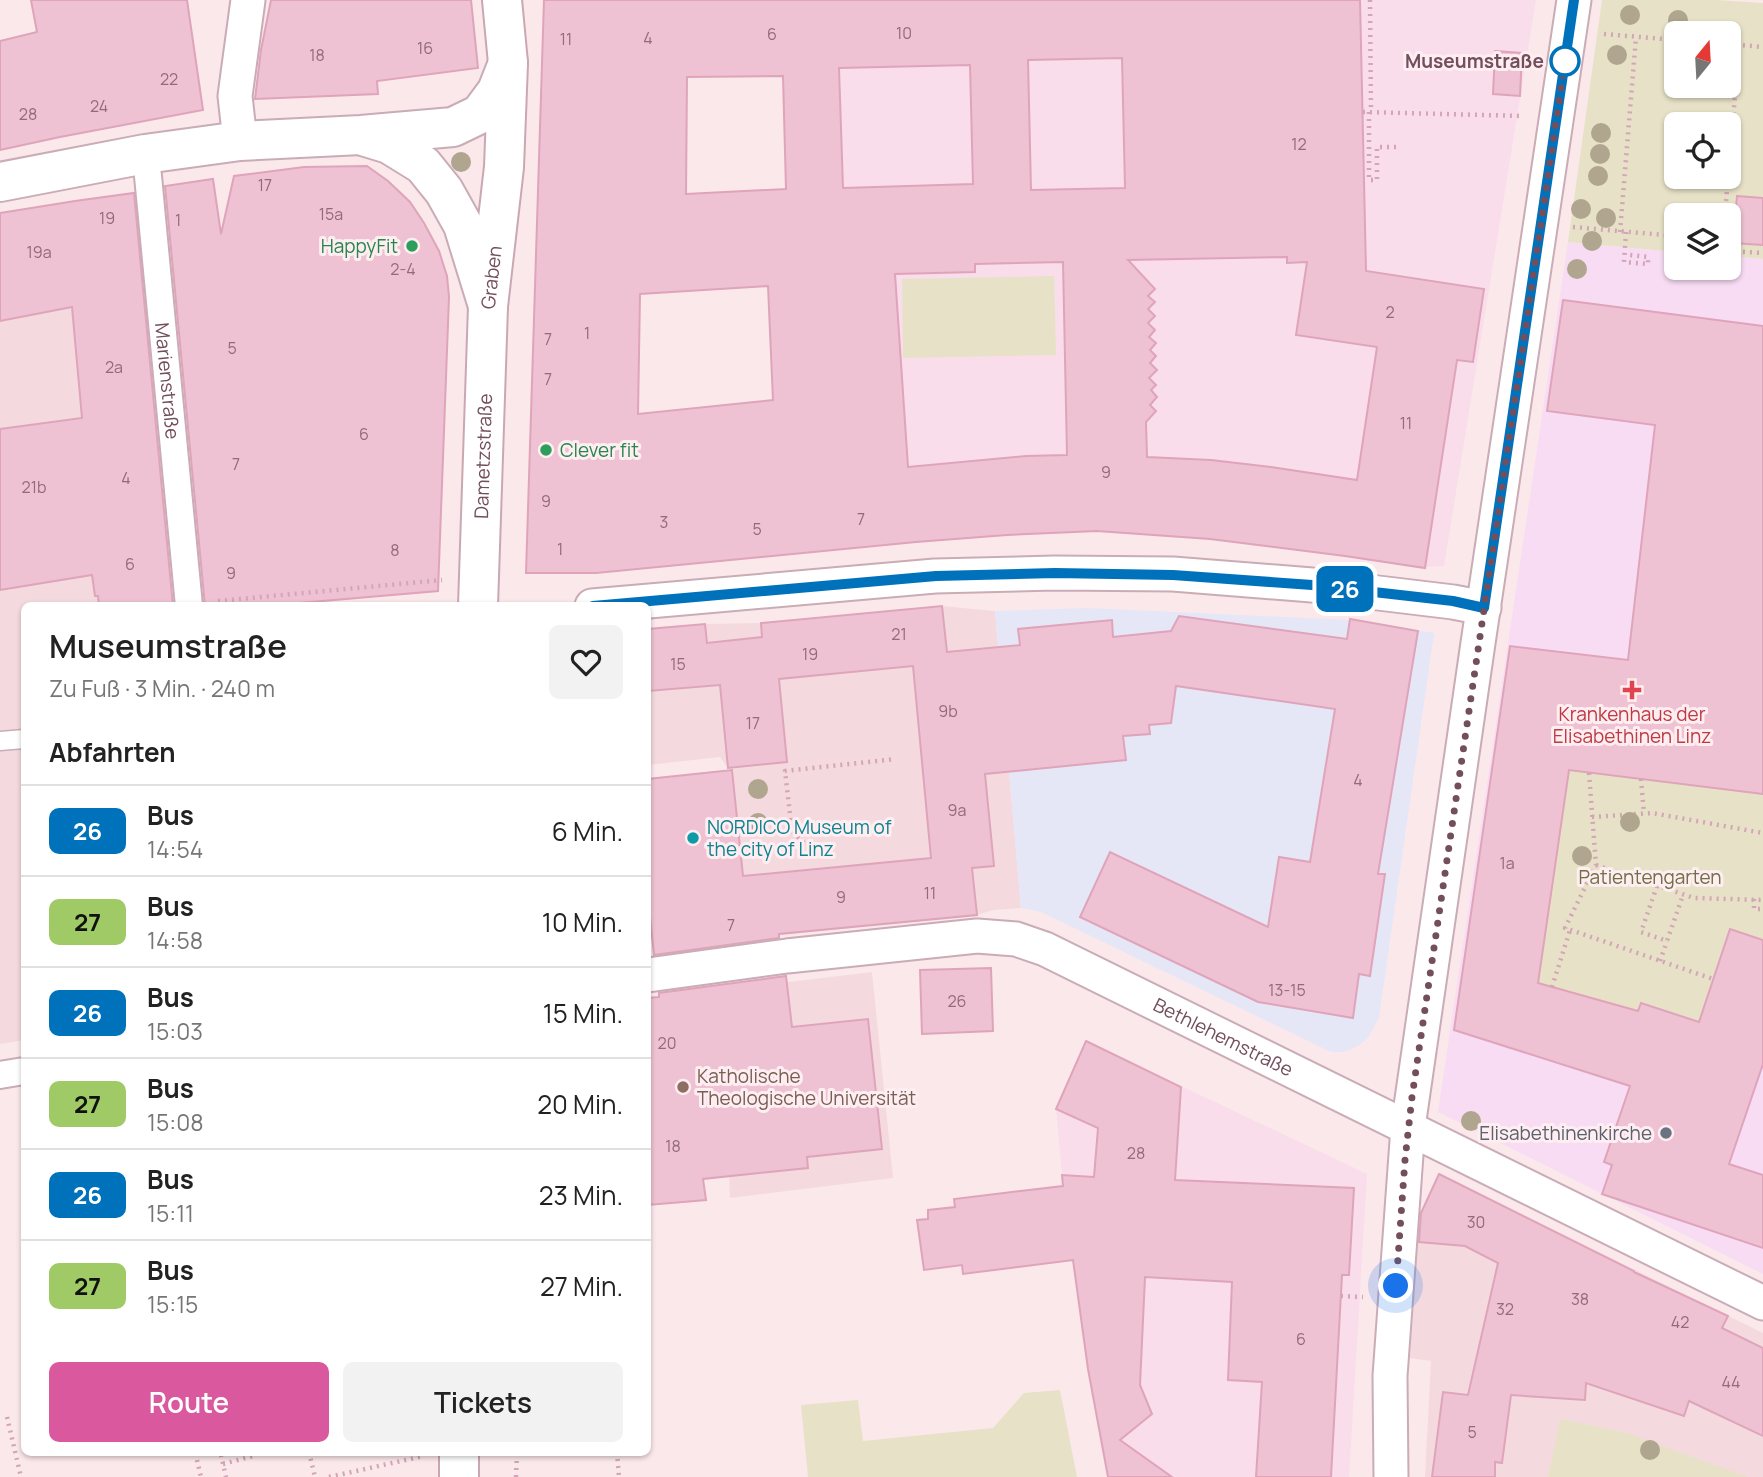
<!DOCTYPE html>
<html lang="de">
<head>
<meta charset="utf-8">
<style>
	body { margin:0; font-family:Manrope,sans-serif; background:#f2f2f2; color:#222; height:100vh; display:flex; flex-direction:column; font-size:26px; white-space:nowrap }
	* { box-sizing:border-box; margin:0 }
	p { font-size:23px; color:#767676 }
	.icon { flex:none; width:38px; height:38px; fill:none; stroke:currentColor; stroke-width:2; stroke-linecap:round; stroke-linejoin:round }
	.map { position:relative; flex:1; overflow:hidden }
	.side { position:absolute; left:21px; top:602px; width:630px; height:854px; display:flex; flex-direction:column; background:#fff; border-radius:10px; box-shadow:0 2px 5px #0004 }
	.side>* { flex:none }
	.badge { padding:0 14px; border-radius:10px; font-size:24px; line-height:46px }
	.needle { width:46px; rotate:18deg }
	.controls { position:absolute; left:1664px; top:21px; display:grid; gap:14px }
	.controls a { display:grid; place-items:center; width:77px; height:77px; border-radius:10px; background:#fff; box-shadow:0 2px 5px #0004; font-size:35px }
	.you { position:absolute; width:35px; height:35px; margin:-18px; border:5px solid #fff; border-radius:50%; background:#1a73e8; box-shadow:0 0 0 10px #1a73e833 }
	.map>.badge { position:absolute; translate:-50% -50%; box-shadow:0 0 0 4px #fff }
	h2 { padding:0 28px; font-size:26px; line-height:63px }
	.round { display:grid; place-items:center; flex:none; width:74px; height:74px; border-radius:10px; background:#f2f2f2 }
	.summary { display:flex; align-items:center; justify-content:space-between; height:119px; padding:0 28px }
	h1 { font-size:33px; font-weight:600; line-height:52px }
	.action { display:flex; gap:14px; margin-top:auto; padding:14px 28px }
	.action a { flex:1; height:80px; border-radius:10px; background:#da589e; color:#fff; font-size:28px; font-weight:600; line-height:80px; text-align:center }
	.action a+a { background:#f2f2f2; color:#222 }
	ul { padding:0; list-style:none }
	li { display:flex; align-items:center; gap:21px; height:91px; padding:0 28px; border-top:2px solid #e0e0e0 }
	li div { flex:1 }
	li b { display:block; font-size:26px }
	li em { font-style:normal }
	li .badge { min-width:77px; font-weight:700; text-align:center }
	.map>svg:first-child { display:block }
	.residential { fill:#f4dadf }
	.commercial { fill:#faddea }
	.education { fill:#e5e7f7 }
	.medical { fill:#f8dcf4 }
	.green { fill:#e7e2c7; fill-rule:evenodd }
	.building { fill:#eec2d2; stroke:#dfa4ba; stroke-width:2; fill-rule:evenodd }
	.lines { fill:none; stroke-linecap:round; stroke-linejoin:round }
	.service-casing { stroke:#c9acb6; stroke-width:21 }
	.pedestrian-casing { stroke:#c9acb6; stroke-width:30 }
	.minor-casing { stroke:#c9acb6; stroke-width:37 }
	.tertiary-casing { stroke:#c9acb6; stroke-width:42 }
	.secondary-casing { stroke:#caa8b3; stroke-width:42 }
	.path { stroke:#d3a5b6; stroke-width:4.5; stroke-dasharray:2 5; stroke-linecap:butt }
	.service { stroke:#fff; stroke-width:18 }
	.pedestrian { stroke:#fff; stroke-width:26 }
	.minor { stroke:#fff; stroke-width:33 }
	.tertiary { stroke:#fff; stroke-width:38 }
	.secondary { stroke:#fff; stroke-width:38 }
	.tree { fill:#b0a58f }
	.line-casing { stroke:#fff; stroke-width:16 }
	.line { stroke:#0072bc; stroke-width:10 }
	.walk { stroke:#734e5d; stroke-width:7; stroke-dasharray:0 12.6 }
	.stop-dot { fill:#fff; stroke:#0072bc; stroke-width:3.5 }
	.leisure-dot { fill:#2e9e5b; stroke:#feeef1; stroke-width:2.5 }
	.health-dot { fill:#e0444e; stroke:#feeef1; stroke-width:2.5 }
	.culture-dot { fill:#0f9aa8; stroke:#feeef1; stroke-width:2.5 }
	.education-dot { fill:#8d6e63; stroke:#feeef1; stroke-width:2.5 }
	.worship-dot { fill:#6b7280; stroke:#feeef1; stroke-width:2.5 }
	.labels { text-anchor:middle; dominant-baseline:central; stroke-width:6; stroke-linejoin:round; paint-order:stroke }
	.number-label { font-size:16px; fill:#926b7a }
	.stop-label { font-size:19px; font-weight:bold; fill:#734e5d; stroke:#feeef1; text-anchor:end }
	.leisure-label { font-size:19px; fill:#27864d; stroke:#feeef1; text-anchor:end }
	.street-label { font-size:19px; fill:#734e5d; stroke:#feeef1 }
	.health-label { font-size:19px; fill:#be3a42; stroke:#feeef1 }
	.culture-label { font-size:19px; fill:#0d838f; stroke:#feeef1; text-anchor:start }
	.park-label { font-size:19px; fill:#726f44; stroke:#feeef1 }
	.education-label { font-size:19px; fill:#785e54; stroke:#feeef1; text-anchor:start }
	.worship-label { font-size:19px; fill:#5b616d; stroke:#feeef1; text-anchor:end }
</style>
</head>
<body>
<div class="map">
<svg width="1763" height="1477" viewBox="0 0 1763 1477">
	<rect width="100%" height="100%" fill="#fbe8eb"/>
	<!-- residential -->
	<g class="residential">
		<polygon points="135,193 172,605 24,606 24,1040 0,1044 0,213 75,201"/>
		<polygon points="942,606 995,611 1021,908 993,910 977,915 750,938 732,770 728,768 720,757 648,765 648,629 705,624 761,623"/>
		<polygon points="872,972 893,1178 730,1198 729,1176 706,992"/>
		<polygon points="1438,1173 1763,1333 1763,1477 1425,1477 1431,1361 1410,1358 1419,1216"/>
	</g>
	<!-- commercial -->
	<g class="commercial">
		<polygon points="838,0 1536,0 1444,566 1425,567 1210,538 1156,534 1097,531 1007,535 916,542 908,467 846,275"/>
		<polygon points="1086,1041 1367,1174 1349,1477 1108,1477 1088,1369 1062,1175 1056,1109"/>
	</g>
	<!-- education -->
	<polygon class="education" points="1087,608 1350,620 1434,633 1379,1018 1368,1038 1358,1046 1344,1052 1331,1052 1041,912 1021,908 995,611"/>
	<!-- medical -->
	<polygon class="medical" points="1568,242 1676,252 1676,268 1729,268 1729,256 1763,259 1763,1274 1438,1112"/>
	<!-- green -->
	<g class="green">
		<path d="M1602 0H1716L1763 3V259L1729 256V215H1676V252L1568 242ZM1676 33H1729V86H1676ZM1676 124H1729V177H1676Z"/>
		<polygon points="1054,276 1056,355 903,358 902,279"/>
		<polygon points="1569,770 1763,794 1763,940 1730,930 1699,1022 1642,1003 1638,1011 1538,983"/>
		<polygon points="1060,1390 1077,1477 808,1477 801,1405 858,1400 863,1441 993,1428 1024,1393"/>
		<polygon points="1560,1419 1624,1432 1748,1477 1548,1477"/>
	</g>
	<!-- building -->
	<g class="building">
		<polygon points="31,0 187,0 203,110 60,137 0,150 0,41 37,32"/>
		<polygon points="271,0 471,0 478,68 377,81 378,94 255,99 261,50"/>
		<path d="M544 0H1360L1366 271 1484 289 1473 362 1457 360 1425 568 1345 556 1210 539 1097 531 1007 535 916 542 596 573H526ZM1122 58 1125 188 1031 190 1028 60ZM970 65 973 184 843 188 839 68ZM783 76 786 189 686 194 687 77ZM1287 257V263L1307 262 1296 335 1377 347 1357 480 1271 467 1211 460 1147 457 1146 422 1156 411 1150 405 1157 397 1151 390 1156 385 1149 378 1157 370 1150 363 1156 356 1150 350 1156 343 1149 337 1155 330 1148 323 1155 316 1148 309 1155 302 1148 296 1155 289 1128 260ZM1063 262 1067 455 1026 456 908 467 895 274 975 272V264ZM768 286 773 400 638 414 640 294Z"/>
		<polygon points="1495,51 1522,53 1520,96 1493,94"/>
		<polygon points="367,166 388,181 410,202 424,223 439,251 447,276 449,297 438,591 288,604 288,606 205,606 165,186 213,179 221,234 234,176 304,167"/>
		<polygon points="134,193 173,606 99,606 98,596 95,596 92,575 0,590 0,429 82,418 72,307 0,321 0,213 75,201"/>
		<polygon points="1737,196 1763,198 1763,245 1733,243"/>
		<polygon points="1563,300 1763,326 1763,794 1569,770 1538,983 1638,1011 1641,1003 1699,1022 1730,929 1763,940 1763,1064 1729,1164 1763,1175 1763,1248 1602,1194 1612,1165 1604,1162 1630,1086 1454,1030 1510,646 1628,660 1655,425 1547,411"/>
		<polygon points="942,606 947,652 1020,645 1018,629 1112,620 1113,637 1171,631 1179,616 1347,639 1350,619 1418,631 1378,874 1385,874 1370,976 1359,974 1353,1018 1258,1002 1080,917 1110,852 1268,927 1279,857 1310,862 1335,709 1176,686 1171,723 1149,725 1150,734 1123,736 1126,760 985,774 994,866 972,868 977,915 779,934 779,938 654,955 648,897 648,779 732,770 743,876 931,858 913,666 779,679 787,762 728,768 720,685 648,691 648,629 705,624 707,643 762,637 761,623"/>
		<polygon points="991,968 993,1031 922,1034 920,970"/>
		<polygon points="786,976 792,1027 868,1019 882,1149 807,1157 808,1168 703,1179 706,1200 648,1205 648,998 659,997 659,993"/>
		<polygon points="1086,1041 1181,1087 1175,1180 1354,1188 1349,1275 1342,1275 1331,1477 1256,1477 1262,1382 1228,1380 1232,1282 1145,1277 1140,1385 1152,1414 1120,1440 1172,1477 1108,1477 1088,1369 1073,1260 963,1274 962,1265 924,1270 917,1220 928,1219 928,1210 955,1207 954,1199 1063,1186 1062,1175 1094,1177 1098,1128 1056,1109"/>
		<polygon points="1439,1174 1634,1271 1634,1272 1728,1316 1722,1328 1763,1348 1763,1436 1689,1401 1684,1416 1586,1383 1585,1400 1511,1395 1502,1463 1495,1462 1495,1477 1432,1477 1443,1392 1468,1395 1498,1263 1465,1246 1419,1242 1421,1213"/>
	</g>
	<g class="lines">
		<defs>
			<polyline id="service" points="0,741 24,739"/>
			<g id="pedestrian">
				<path id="s1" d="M145 154 148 176 189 606"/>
				<polyline points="0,1075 24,1071"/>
			</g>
			<g id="minor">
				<polyline points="240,141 235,96 248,0"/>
				<polyline points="592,606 935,576 1055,573 1173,574 1312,585 1453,602 1484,608"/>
				<path id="s2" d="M648 975 787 956 977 936 1016 939 1045 949 1763 1303"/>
				<polyline points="1391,1477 1390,1376 1408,1127 1478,643 1574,0"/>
			</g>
			<g id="tertiary">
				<polyline points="366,137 389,144 423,165 444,191 463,225 488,306"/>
				<polyline points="0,182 145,154 240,141 361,135 453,127 480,114 497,91 508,63"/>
			</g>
			<g id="secondary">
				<path id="s3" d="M478 606 488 306 504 167 508 63 502 0"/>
				<polyline points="459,1477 459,1452"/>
			</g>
		</defs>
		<!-- service casing -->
		<use href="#service" class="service-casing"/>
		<!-- pedestrian casing -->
		<use href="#pedestrian" class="pedestrian-casing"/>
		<!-- minor casing -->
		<use href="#minor" class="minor-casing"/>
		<!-- tertiary casing -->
		<use href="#tertiary" class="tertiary-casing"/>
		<!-- secondary casing -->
		<use href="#secondary" class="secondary-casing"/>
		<!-- path -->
		<g class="path">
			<polyline points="1370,0 1371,112"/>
			<polyline points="1604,34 1676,40"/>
			<polyline points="1729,44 1763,47"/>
			<polyline points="1363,112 1523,116"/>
			<polyline points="1369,112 1369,180 1377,180 1377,147 1397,147"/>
			<polyline points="1729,170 1739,45"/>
			<polyline points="1725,215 1728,177"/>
			<polyline points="1573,227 1676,236"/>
			<polyline points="1620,232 1636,37"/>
			<polyline points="1626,232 1624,262 1648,264 1648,257 1630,255"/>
			<polyline points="1729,251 1763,253"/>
			<polyline points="218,601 442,580"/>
			<polyline points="1589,773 1596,865 1565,928 1713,979"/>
			<polyline points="1641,779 1644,814"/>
			<polyline points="1592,817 1652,813 1763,833"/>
			<polyline points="804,843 792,831 785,771 896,759"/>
			<polyline points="1596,865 1694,898 1763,900"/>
			<polyline points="1657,886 1641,932 1667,941 1683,895"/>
			<polyline points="1754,899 1754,909 1763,909"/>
			<polyline points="1660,961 1667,941"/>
			<polyline points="1552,987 1570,930"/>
			<polyline points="1341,1296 1363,1297"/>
			<polyline points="7,1417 21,1477"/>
			<polyline points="309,1452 315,1477"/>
			<polyline points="617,1452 619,1477"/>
			<polyline points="221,1455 226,1477"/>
			<polyline points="197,1460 201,1477"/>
			<polyline points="223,1464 253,1456 252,1452"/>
			<polyline points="329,1477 424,1456"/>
			<polyline points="516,1477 517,1452"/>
		</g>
		<!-- service -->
		<use href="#service" class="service"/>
		<!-- pedestrian -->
		<use href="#pedestrian" class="pedestrian"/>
		<!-- minor -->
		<use href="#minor" class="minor"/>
		<!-- tertiary -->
		<use href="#tertiary" class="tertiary"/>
		<!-- secondary -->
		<use href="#secondary" class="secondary"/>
	</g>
	<!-- trees -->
	<g class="tree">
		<circle cx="1630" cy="15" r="10"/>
		<circle cx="1678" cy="20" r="10"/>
		<circle cx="1617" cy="55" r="10"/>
		<circle cx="1601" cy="133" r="10"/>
		<circle cx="1600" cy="154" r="10"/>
		<circle cx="461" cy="162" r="10"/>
		<circle cx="1598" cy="176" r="10"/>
		<circle cx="1581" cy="209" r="10"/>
		<circle cx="1606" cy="218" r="10"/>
		<circle cx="1592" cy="241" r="10"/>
		<circle cx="1577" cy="269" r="10"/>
		<circle cx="758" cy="789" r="10"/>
		<circle cx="1630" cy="822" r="10"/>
		<circle cx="758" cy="823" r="10"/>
		<circle cx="1582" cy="856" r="10"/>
		<circle cx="1471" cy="1121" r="10"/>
		<circle cx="1650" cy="1450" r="10"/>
	</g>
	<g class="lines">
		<defs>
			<polyline id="line" points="593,606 936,576 1055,573 1173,575 1312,585 1453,601 1484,608 1574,0"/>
		</defs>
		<!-- line casing -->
		<use href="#line" class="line-casing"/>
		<!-- line -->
		<use href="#line" class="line"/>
		<!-- walk -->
		<polyline class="walk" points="1396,1286 1405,1160 1412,1097 1565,61"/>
	</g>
	<!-- markers -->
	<circle class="stop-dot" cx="1565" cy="61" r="14"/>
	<g class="leisure-dot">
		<circle cx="412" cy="246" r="7"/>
		<circle cx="546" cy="450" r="7"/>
	</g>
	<path class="health-dot" d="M1628.5 679.5h7v7h7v7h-7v7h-7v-7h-7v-7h7z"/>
	<circle class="culture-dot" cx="693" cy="838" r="7"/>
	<circle class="education-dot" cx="683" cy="1087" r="7"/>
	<circle class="worship-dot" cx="1666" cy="1133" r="7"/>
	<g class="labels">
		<!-- number labels -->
		<g class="number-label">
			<text x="904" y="33">10</text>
			<text x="772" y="34">6</text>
			<text x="648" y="38">4</text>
			<text x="566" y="39">11</text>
			<text x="425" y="48">16</text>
			<text x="317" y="55">18</text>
			<text x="169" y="79">22</text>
			<text x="99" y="106">24</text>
			<text x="28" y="114">28</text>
			<text x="1299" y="144">12</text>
			<text x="265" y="185">17</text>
			<text x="331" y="214">15a</text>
			<text x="107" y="218">19</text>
			<text x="178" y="220">1</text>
			<text x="39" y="252">19a</text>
			<text x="403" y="269">2-4</text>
			<text x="1390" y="312">2</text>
			<text x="587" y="333">1</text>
			<text x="548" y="339">7</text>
			<text x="232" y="348">5</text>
			<text x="114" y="367">2a</text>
			<text x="548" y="379">7</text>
			<text x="1406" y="423">11</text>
			<text x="364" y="434">6</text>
			<text x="236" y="464">7</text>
			<text x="1106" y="472">9</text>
			<text x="126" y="478">4</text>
			<text x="34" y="487">21b</text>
			<text x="546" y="501">9</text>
			<text x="861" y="519">7</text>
			<text x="664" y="522">3</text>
			<text x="757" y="529">5</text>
			<text x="560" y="549">1</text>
			<text x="395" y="550">8</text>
			<text x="130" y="564">6</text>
			<text x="231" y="573">9</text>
			<text x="899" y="634">21</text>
			<text x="810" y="654">19</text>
			<text x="678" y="664">15</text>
			<text x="948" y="711">9b</text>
			<text x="753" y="723">17</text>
			<text x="1358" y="780">4</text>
			<text x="957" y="810">9a</text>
			<text x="1507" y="863">1a</text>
			<text x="930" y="893">11</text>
			<text x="841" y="897">9</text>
			<text x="731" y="925">7</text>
			<text x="1287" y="990">13-15</text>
			<text x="957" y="1001">26</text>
			<text x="667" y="1043">20</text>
			<text x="673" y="1146">18</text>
			<text x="1136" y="1153">28</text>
			<text x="1476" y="1222">30</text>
			<text x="1580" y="1299">38</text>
			<text x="1505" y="1309">32</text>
			<text x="1680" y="1322">42</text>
			<text x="1301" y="1339">6</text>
			<text x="1731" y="1382">44</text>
			<text x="1472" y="1432">5</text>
		</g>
		<!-- stop labels -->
		<g class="stop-label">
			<text x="1544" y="61">Museumstraße</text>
		</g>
		<!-- leisure labels -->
		<g class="leisure-label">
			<text x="398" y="246">HappyFit</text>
			<text x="560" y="450" text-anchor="start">Clever fit</text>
		</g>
		<!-- street labels -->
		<g class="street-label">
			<text stroke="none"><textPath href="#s3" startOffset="329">Graben</textPath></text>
			<text stroke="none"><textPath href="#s1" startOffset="228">Marienstraße</textPath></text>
			<text stroke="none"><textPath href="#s3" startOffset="150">Dametzstraße</textPath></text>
			<text stroke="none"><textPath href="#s2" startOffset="600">Bethlehemstraße</textPath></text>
		</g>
		<!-- health labels -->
		<g class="health-label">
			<text x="1632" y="714">Krankenhaus der<tspan x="1632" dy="22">Elisabethinen Linz</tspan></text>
		</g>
		<!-- culture labels -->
		<g class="culture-label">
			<text x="707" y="827">NORDICO Museum of<tspan x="707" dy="22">the city of Linz</tspan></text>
		</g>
		<!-- park labels -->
		<g class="park-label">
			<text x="1650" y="877">Patientengarten</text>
		</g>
		<!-- education labels -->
		<g class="education-label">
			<text x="697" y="1076">Katholische<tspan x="697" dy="22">Theologische Universität</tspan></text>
		</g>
		<!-- worship labels -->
		<g class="worship-label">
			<text x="1652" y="1133">Elisabethinenkirche</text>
		</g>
	</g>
</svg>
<div class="controls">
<a><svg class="needle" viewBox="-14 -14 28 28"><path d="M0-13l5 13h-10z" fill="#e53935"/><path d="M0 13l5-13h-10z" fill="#767676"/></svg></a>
<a><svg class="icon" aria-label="locate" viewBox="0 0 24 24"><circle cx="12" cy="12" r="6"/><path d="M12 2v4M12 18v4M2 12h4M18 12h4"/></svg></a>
<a><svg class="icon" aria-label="layers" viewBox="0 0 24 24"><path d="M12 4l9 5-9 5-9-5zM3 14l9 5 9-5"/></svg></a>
</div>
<div class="you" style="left:1396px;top:1286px"></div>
<b class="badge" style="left:1345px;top:589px;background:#0072bc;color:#fff">26</b>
<section class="side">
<div class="summary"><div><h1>Museumstraße</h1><p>Zu Fuß · 3 Min. · 240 m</p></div><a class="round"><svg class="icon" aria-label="heart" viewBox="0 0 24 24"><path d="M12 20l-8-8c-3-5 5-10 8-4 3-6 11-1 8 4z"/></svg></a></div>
<h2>Abfahrten</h2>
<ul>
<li><span class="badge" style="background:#0072bc;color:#fff">26</span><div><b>Bus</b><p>14:54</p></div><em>6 Min.</em></li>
<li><span class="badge" style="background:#9fca66;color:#111">27</span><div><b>Bus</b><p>14:58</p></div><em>10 Min.</em></li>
<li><span class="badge" style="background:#0072bc;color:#fff">26</span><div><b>Bus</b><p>15:03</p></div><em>15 Min.</em></li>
<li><span class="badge" style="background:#9fca66;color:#111">27</span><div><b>Bus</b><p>15:08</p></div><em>20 Min.</em></li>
<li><span class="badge" style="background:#0072bc;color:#fff">26</span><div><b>Bus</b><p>15:11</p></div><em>23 Min.</em></li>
<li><span class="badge" style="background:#9fca66;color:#111">27</span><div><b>Bus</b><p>15:15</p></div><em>27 Min.</em></li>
</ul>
<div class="action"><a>Route</a><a>Tickets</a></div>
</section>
</div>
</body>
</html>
